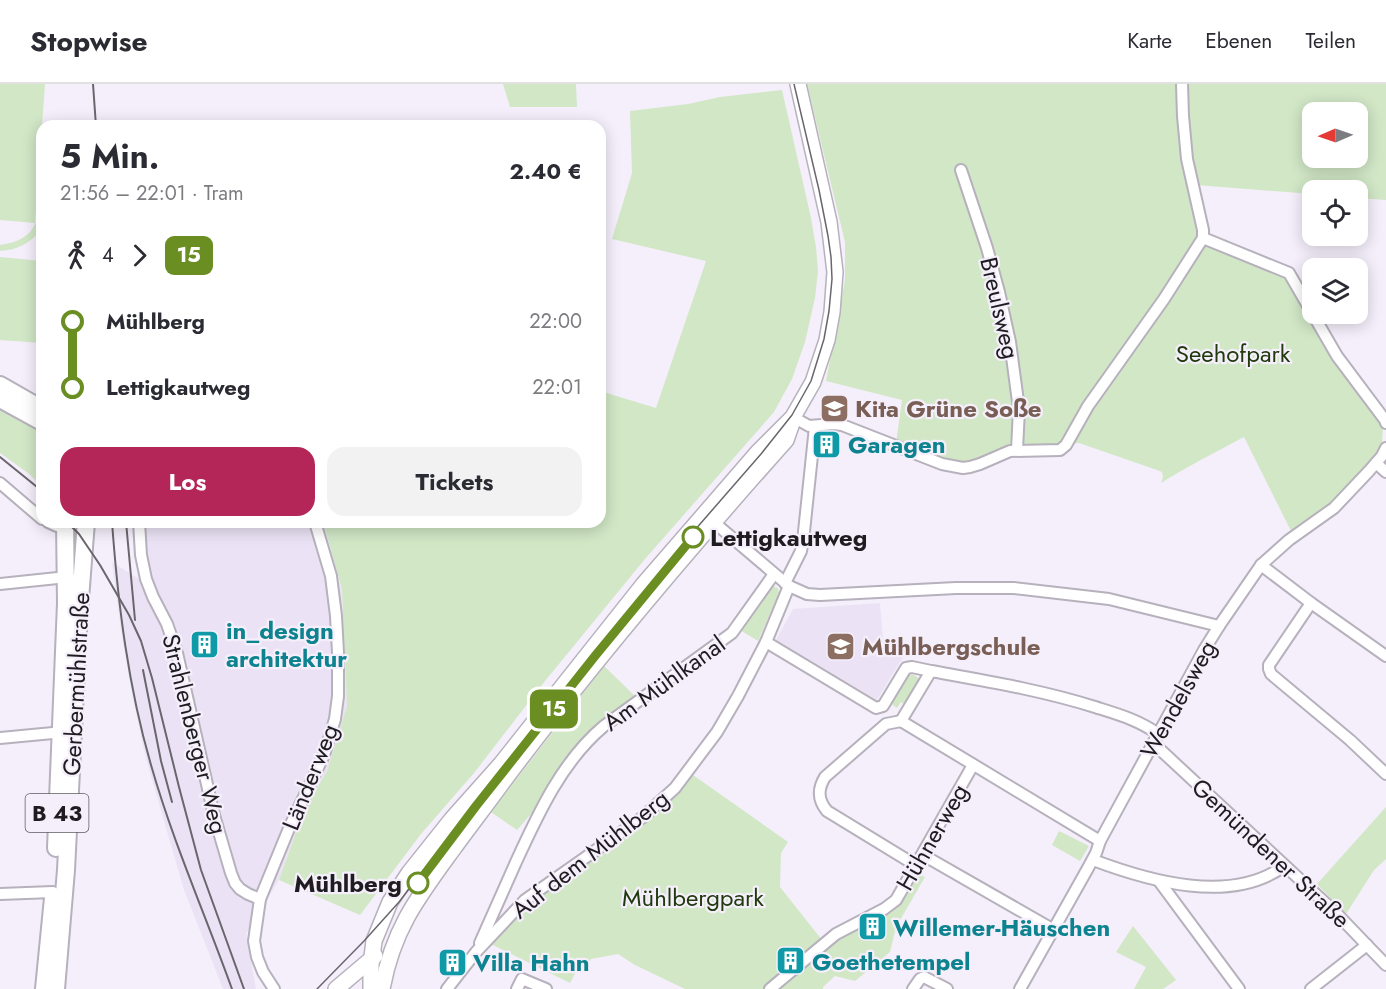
<!DOCTYPE html>
<html lang="de">
<head>
<meta charset="utf-8">
<style>
	body { margin:0; font-family:Jost,sans-serif; background:#f2f2f3; color:#2b2b33; height:100vh; display:flex; flex-direction:column; font-size:22px; white-space:nowrap }
	* { box-sizing:border-box; margin:0 }
	p { font-size:20px; color:#7c7c81 }
	.icon { flex:none; width:33px; height:33px; fill:none; stroke:currentColor; stroke-width:2; stroke-linecap:round; stroke-linejoin:round }
	.map { position:relative; flex:1; overflow:hidden }
	.panel { position:absolute; left:36px; top:36px; width:570px; height:408px; display:flex; flex-direction:column; background:#fff; border-radius:18px; box-shadow:0 3px 15px #0003 }
	.panel>* { flex:none }
	.badge { padding:0 12px; border-radius:9px; font-size:21px; line-height:39px }
	.needle { width:39px; rotate:268deg }
	.controls { position:absolute; left:1302px; top:18px; display:grid; gap:12px }
	.controls a { display:grid; place-items:center; width:66px; height:66px; border-radius:12px; background:#fff; box-shadow:0 3px 15px #0003; font-size:30px }
	.map>.badge { position:absolute; translate:-50% -50%; box-shadow:0 0 0 3px #fff }
	.legs { display:flex; align-items:center; gap:9px; height:66px; padding:0 24px; font-size:20px }
	.legs p { margin-inline-start:auto }
	.headline { display:flex; align-items:center; justify-content:space-between; height:102px; padding:0 24px }
	h1 { font-size:33px; font-weight:700; line-height:45px }
	.primary-button { display:flex; gap:12px; margin-top:auto; padding:12px 24px }
	.primary-button a { flex:1; height:69px; border-radius:18px; background:#b52658; color:#fff; font-size:24px; font-weight:700; line-height:69px; text-align:center }
	.primary-button a+a { background:#f2f2f3; color:#2b2b33 }
	ul { padding:0 24px; list-style:none }
	li { display:flex; align-items:center; gap:21px; height:66px; font-size:22px }
	li i { display:grid; place-items:center; width:9px; height:100%; margin:0 8px; background:currentColor }
	li i::after { content:''; width:15px; height:15px; margin:-8px; border:4px solid; border-radius:50%; background:#fff }
	li p { margin-inline-start:auto }
	li:first-child i { background:linear-gradient(#0000 50%,currentColor 0) }
	li:last-child i { background:linear-gradient(currentColor 50%,#0000 0) }
	header { display:flex; align-items:center; gap:36px; box-sizing:border-box; height:84px; padding:0 30px; background:#fff; border-bottom:2px solid #e1e1e2 }
	header strong { font-size:28px }
	nav { display:flex; gap:33px; margin-inline-start:auto; font-size:21px }
	.map>svg:first-child { display:block }
	.built { fill:#ebe3f5 }
	.green { fill:#d1e7c6; fill-rule:evenodd }
	.lines { fill:none; stroke-linecap:round; stroke-linejoin:round }
	.street-casing { stroke:#b6b1bc; stroke-width:14 }
	.secondary-casing { stroke:#b6b1bc; stroke-width:18 }
	.primary-casing { stroke:#b6b1bc; stroke-width:20 }
	.street { stroke:#fff; stroke-width:10 }
	.secondary { stroke:#fff; stroke-width:15 }
	.primary { stroke:#fff; stroke-width:16 }
	.tram { stroke:#6a666d; stroke-width:1.5 }
	.rail { stroke:#6a666d; stroke-width:2 }
	.line-1-casing { stroke:#fff; stroke-width:14 }
	.line-1 { stroke:#6b8e23; stroke-width:9 }
	.stop-1-dot { fill:#fff; stroke:#6b8e23; stroke-width:3 }
	.labels { text-anchor:middle; dominant-baseline:central; stroke-width:4.5; stroke-linejoin:round; paint-order:stroke }
	.shield { fill:#f5effb; stroke:#5e5b62; stroke-width:1.5 }
	.shield-label { font-size:22px; font-weight:bold; fill:#1e1c20 }
	.street-label { font-size:24px; fill:#1e1c20; stroke:#f5effb }
	.park-label { font-size:24px; fill:#203a0d; stroke:#f5effb }
	.education-label { font-size:24px; font-weight:bold; fill:#785e54; stroke:#f5effb; text-anchor:start }
	.culture-label { font-size:24px; font-weight:bold; fill:#0d838f; stroke:#f5effb; text-anchor:start }
	.stop-label { font-size:24px; font-weight:bold; fill:#1e1c20; stroke:#f5effb; text-anchor:start }
</style>
</head>
<body>
<header>
<strong>Stopwise</strong>
<nav><a>Karte</a><a>Ebenen</a><a>Teilen</a></nav>
</header>
<div class="map">
<svg width="1386" height="905" viewBox="0 0 1386 905">
	<rect width="100%" height="100%" fill="#f5effb"/>
	<!-- built -->
	<g class="built">
		<polygon points="826,310 849,316 843,338 819,331"/>
		<polygon points="135,438 323,438 342,505 347,622 327,687 304,726 279,796 246,850 256,905 223,905 184,806 146,675 132,610 121,546 112,478 139,495"/>
		<polygon points="880,519 883,556 906,568 877,616 776,556 793,525"/>
	</g>
	<!-- green -->
	<g class="green">
		<polygon points="0,0 45,0 35,139 0,136"/>
		<polygon points="503,0 576,0 577,23 510,23"/>
		<polygon points="807,0 1180,0 1200,155 1059,362 957,380 896,359 902,316 826,297 845,196 845,158"/>
		<path d="M1188 0H1386V116L1358 114V106H1312V110L1196 101 1188 29ZM1312 28H1358V74H1312Z"/>
		<polygon points="782,6 811,134 816,163 818,187 815,214 805,258 792,295 774,328 645,475 545,597 474,689 421,750 360,831 279,796 304,726 327,687 347,622 342,505 323,438 600,438 600,307 656,324 706,177 612,155 632,89 630,27 688,20 720,13"/>
		<path d="M42 89 41 146C30 159 18 166 0 167V161C45 155 39 125 42 89Z"/>
		<path d="M1202 159 1215 163 1288 195 1383 342 1382 359 1370 378 1328 422 1292 449 1244 353C1216 368 1188 382 1161 399L1163 393 1162 388 1157 386 1079 359 1071 360 1096 314Z"/>
		<polygon points="0,173 42,177 42,259 0,256"/>
		<polygon points="0,326 37,346 42,352 42,402 28,389 0,369"/>
		<polygon points="772,502 778,504 779,509 758,557 740,546"/>
		<polygon points="604,582 639,616 592,652 552,706 517,746 491,728"/>
		<polygon points="906,591 914,591 921,596 905,621 901,618 897,624 890,619"/>
		<polygon points="693,691 788,758 781,769 780,803 822,856 764,905 685,905 635,881 618,870 591,875 589,879 582,876 570,899 491,860 494,855 527,822 557,802 601,771 618,763 624,755 651,735 677,711"/>
		<polygon points="1386,723 1386,775 1374,786 1346,830 1317,800"/>
		<polygon points="1059,747 1089,762 1080,777 1052,761"/>
		<polygon points="919,790 925,793 896,843 890,868 855,897 835,892 823,903 823,905 779,905 831,861 902,819"/>
		<polygon points="1133,842 1176,896 1163,905 1134,905 1146,883 1116,868"/>
	</g>
	<g class="lines">
		<defs>
			<g id="street">
				<polyline points="1182,0 1183,32 1187,75 1203,146 1203,154"/>
				<polyline points="961,86 987,164 999,208 1010,258 1019,325 1017,366"/>
				<polyline points="1203,154 1289,189 1337,272 1385,336 1386,339"/>
				<polyline points="793,333 809,342 834,340 842,341 942,380 963,384 970,383 980,380 1010,367 1060,366 1066,361 1088,322 1164,215 1203,154"/>
				<polyline points="1376,379 1386,388"/>
				<polyline points="0,399 42,435"/>
				<polyline points="710,435 789,502 807,510 820,511 956,504 1014,504 1109,515 1219,542"/>
				<polyline points="48,438 57,442 65,442"/>
				<polyline points="139,438 141,471 146,495 153,513 167,540 177,569 214,731 231,789 235,799 240,805 248,810 260,815"/>
				<polyline points="1261,481 1311,519 1386,572"/>
				<polyline points="785,499 801,467 803,457 815,343"/>
				<polyline points="0,500 67,493 71,495"/>
				<polyline points="1311,519 1269,581 1269,585 1271,590 1350,656 1386,690"/>
				<polyline points="766,558 876,624 883,622 906,584 912,583 931,587"/>
				<path d="M901 637 931 587C986 597 1041 606 1095 623 1117 630 1139 636 1158 650"/>
				<path d="M901 637 886 640 825 693C817 706 818 716 827 727L917 782"/>
				<polyline points="901,637 1100,757"/>
				<polyline points="0,654 53,649 61,650 64,652"/>
				<polyline points="1153,659 1337,830 1386,881"/>
				<polyline points="923,771 1054,846"/>
				<path d="M1093 776C1149 797 1231 821 1284 782"/>
				<polyline points="1159,797 1239,905"/>
				<polyline points="0,810 53,808 60,814"/>
				<path d="M480 859C492 832 504 805 516 778 538 730 562 677 604 642L732 549 774 490"/>
				<polyline points="274,905 263,888 257,873 254,857 260,815 290,742 324,671 335,635 338,612 338,569 336,532 331,492 315,438"/>
				<polyline points="447,905 476,868 525,816 643,733 675,704 717,648 738,612 766,558 789,502"/>
				<polyline points="517,905 522,895 546,905"/>
				<polyline points="770,905 836,850 884,825 896,816 973,681"/>
				<polyline points="913,905 920,895 924,893 947,905"/>
				<polyline points="1020,905 1088,784 1096,769 1100,757 1204,566 1219,542 1261,481 1289,456 1334,424 1369,387 1382,372 1386,364"/>
				<polyline points="1311,905 1367,861"/>
			</g>
			<g id="secondary">
				<polyline points="336,905 375,872"/>
				<polyline points="371,905 371,881 374,857 390,818 409,789 452,735 501,680 643,501 759,367 793,333 813,298 827,256 832,228 835,188 829,138 798,0"/>
				<path d="M382 905C393 845 418 813 453 765 469 743 486 721 502 699 591 580 687 467 786 356L793 336"/>
			</g>
			<g id="primary">
				<polyline points="0,301 42,325"/>
				<polyline points="0,315 42,338"/>
				<polyline points="56,764 66,519 65,438"/>
				<polyline points="44,905 53,814"/>
				<polyline points="56,905 66,786 79,528 86,438"/>
			</g>
		</defs>
		<!-- street casing -->
		<use href="#street" class="street-casing"/>
		<!-- secondary casing -->
		<use href="#secondary" class="secondary-casing"/>
		<!-- primary casing -->
		<use href="#primary" class="primary-casing"/>
		<!-- street -->
		<use href="#street" class="street"/>
		<!-- secondary -->
		<use href="#secondary" class="secondary"/>
		<!-- primary -->
		<use href="#primary" class="primary"/>
		<!-- tram -->
		<polyline class="tram" points="317,905 364,857 399,818 474,720 647,501 761,370 792,331 811,297 824,255 829,227 832,195 831,173 828,152 819,106 794,0"/>
		<!-- rail -->
		<g class="rail">
			<polyline points="93,0 96,42"/>
			<polyline points="0,373 42,407"/>
			<polyline points="67,438 79,450 100,481 129,531 141,557 152,594 179,703 201,786 244,905"/>
			<path d="M112 438C118 520 128 602 151 681 173 758 205 830 232 905"/>
			<polyline points="126,438 135,536"/>
			<polyline points="143,586 161,677 172,718"/>
		</g>
	</g>
	<g class="lines">
		<defs>
			<polyline id="line-1" points="418,799 476,722 595,572 693,453"/>
		</defs>
		<!-- line-1 casing -->
		<use href="#line-1" class="line-1-casing"/>
		<!-- line-1 -->
		<use href="#line-1" class="line-1"/>
	</g>
	<!-- icons -->
	<defs>
		<symbol id="school-square" viewBox="-11 -11 22 22"><rect x="-9" y="-9" width="18" height="18" rx="4" fill="#8d6e63" stroke="#f5effb"/><path d="M0-5L7-2L0 1L-7-2ZM-4 1L0 2.5L4 1V4Q0 6-4 4Z" fill="#fff"/></symbol>
		<symbol id="building-square" viewBox="-11 -11 22 22"><rect x="-9" y="-9" width="18" height="18" rx="4" fill="#0f9aa8" stroke="#f5effb"/><path d="M-4-6H4V6H1V3H-1V6H-4ZM-2.5-4.3h1.7v1.8h-1.7ZM.8-4.3h1.7v1.8H.8ZM-2.5-1h1.7V.8h-1.7ZM.8-1h1.7V.8H.8Z" fill="#fff"/></symbol>
	</defs>
	<g fill-rule="evenodd">
		<use href="#school-square" x="818" y="308" width="33" height="33"/>
		<use href="#building-square" x="810" y="344" width="33" height="33"/>
		<use href="#building-square" x="188" y="544" width="33" height="33"/>
		<use href="#school-square" x="824" y="546" width="33" height="33"/>
		<use href="#building-square" x="856" y="826" width="33" height="33"/>
		<use href="#building-square" x="774" y="860" width="33" height="33"/>
		<use href="#building-square" x="436" y="862" width="33" height="33"/>
	</g>
	<!-- markers -->
	<g class="stop-1-dot">
		<circle cx="693" cy="453" r="10"/>
		<circle cx="418" cy="799" r="10"/>
	</g>
	<g class="labels">
		<!-- shield labels -->
		<rect class="shield" x="25.5" y="710" width="63" height="38" rx="4.5"/>
		<g class="shield-label">
			<text x="57" y="729">B 43</text>
		</g>
		<!-- street labels -->
		<g class="street-label">
			<text transform="translate(1000 224) rotate(77)">Breulsweg</text>
			<text transform="translate(664 599) rotate(-36)">Am Mühlkanal</text>
			<text transform="translate(76 600) rotate(-87)">Gerbermühlstraße</text>
			<text transform="translate(1178 615) rotate(-61)">Wendelsweg</text>
			<text transform="translate(195 650) rotate(76)">Strahlenberger Weg</text>
			<text transform="translate(310 693) rotate(-68)">Länderweg</text>
			<text transform="translate(932 753) rotate(-60)">Hühnerweg</text>
			<text transform="translate(1271 769) rotate(43)">Gemündener Straße</text>
			<text transform="translate(590 770) rotate(-38)">Auf dem Mühlberg</text>
		</g>
		<!-- park labels -->
		<g class="park-label">
			<text x="1233" y="269">Seehofpark</text>
			<text x="693" y="813">Mühlbergpark</text>
		</g>
		<!-- education labels -->
		<g class="education-label">
			<text x="855" y="324">Kita Grüne Soße</text>
			<text x="862" y="562">Mühlbergschule</text>
		</g>
		<!-- culture labels -->
		<g class="culture-label">
			<text x="848" y="360">Garagen</text>
			<text x="226" y="546">in_design<tspan x="226" dy="28">architektur</tspan></text>
			<text x="893" y="843">Willemer-Häuschen</text>
			<text x="812" y="877">Goethetempel</text>
			<text x="473" y="878">Villa Hahn</text>
		</g>
		<!-- stop labels -->
		<g class="stop-label">
			<text x="710" y="453">Lettigkautweg</text>
			<text x="402" y="799" text-anchor="end">Mühlberg</text>
		</g>
	</g>
</svg>
<div class="controls">
<a><svg class="needle" viewBox="-14 -14 28 28"><path d="M0-13l5 13h-10z" fill="#e53935"/><path d="M0 13l5-13h-10z" fill="#7c7c81"/></svg></a>
<a><svg class="icon" aria-label="locate" viewBox="0 0 24 24"><circle cx="12" cy="12" r="6"/><path d="M12 2v4M12 18v4M2 12h4M18 12h4"/></svg></a>
<a><svg class="icon" aria-label="layers" viewBox="0 0 24 24"><path d="M12 4l9 5-9 5-9-5zM3 14l9 5 9-5"/></svg></a>
</div>
<b class="badge" style="left:554px;top:625px;background:#6b8e23;color:#fff">15</b>
<section class="panel">
<div class="headline"><div><h1>5 Min.</h1><p>21:56 – 22:01 · Tram</p></div><b>2.40 €</b></div>
<div class="legs"><svg class="icon" aria-label="walk" viewBox="0 0 24 24"><circle cx="13" cy="4" r="2"/><path d="M13 8l-2 6 4 7M11 14l-3 7M7 12l3-4h3l4 4"/></svg>4<svg class="icon" aria-label="forward" viewBox="0 0 24 24"><path d="M9 5l7 7-7 7"/></svg><b class="badge" style="background:#6b8e23;color:#fff">15</b></div>
<ul>
<li><i style="color:#6b8e23"></i><b>Mühlberg</b><p>22:00</p></li>
<li><i style="color:#6b8e23"></i><b>Lettigkautweg</b><p>22:01</p></li>
</ul>
<div class="primary-button"><a>Los</a><a>Tickets</a></div>
</section>
</div>
</body>
</html>
